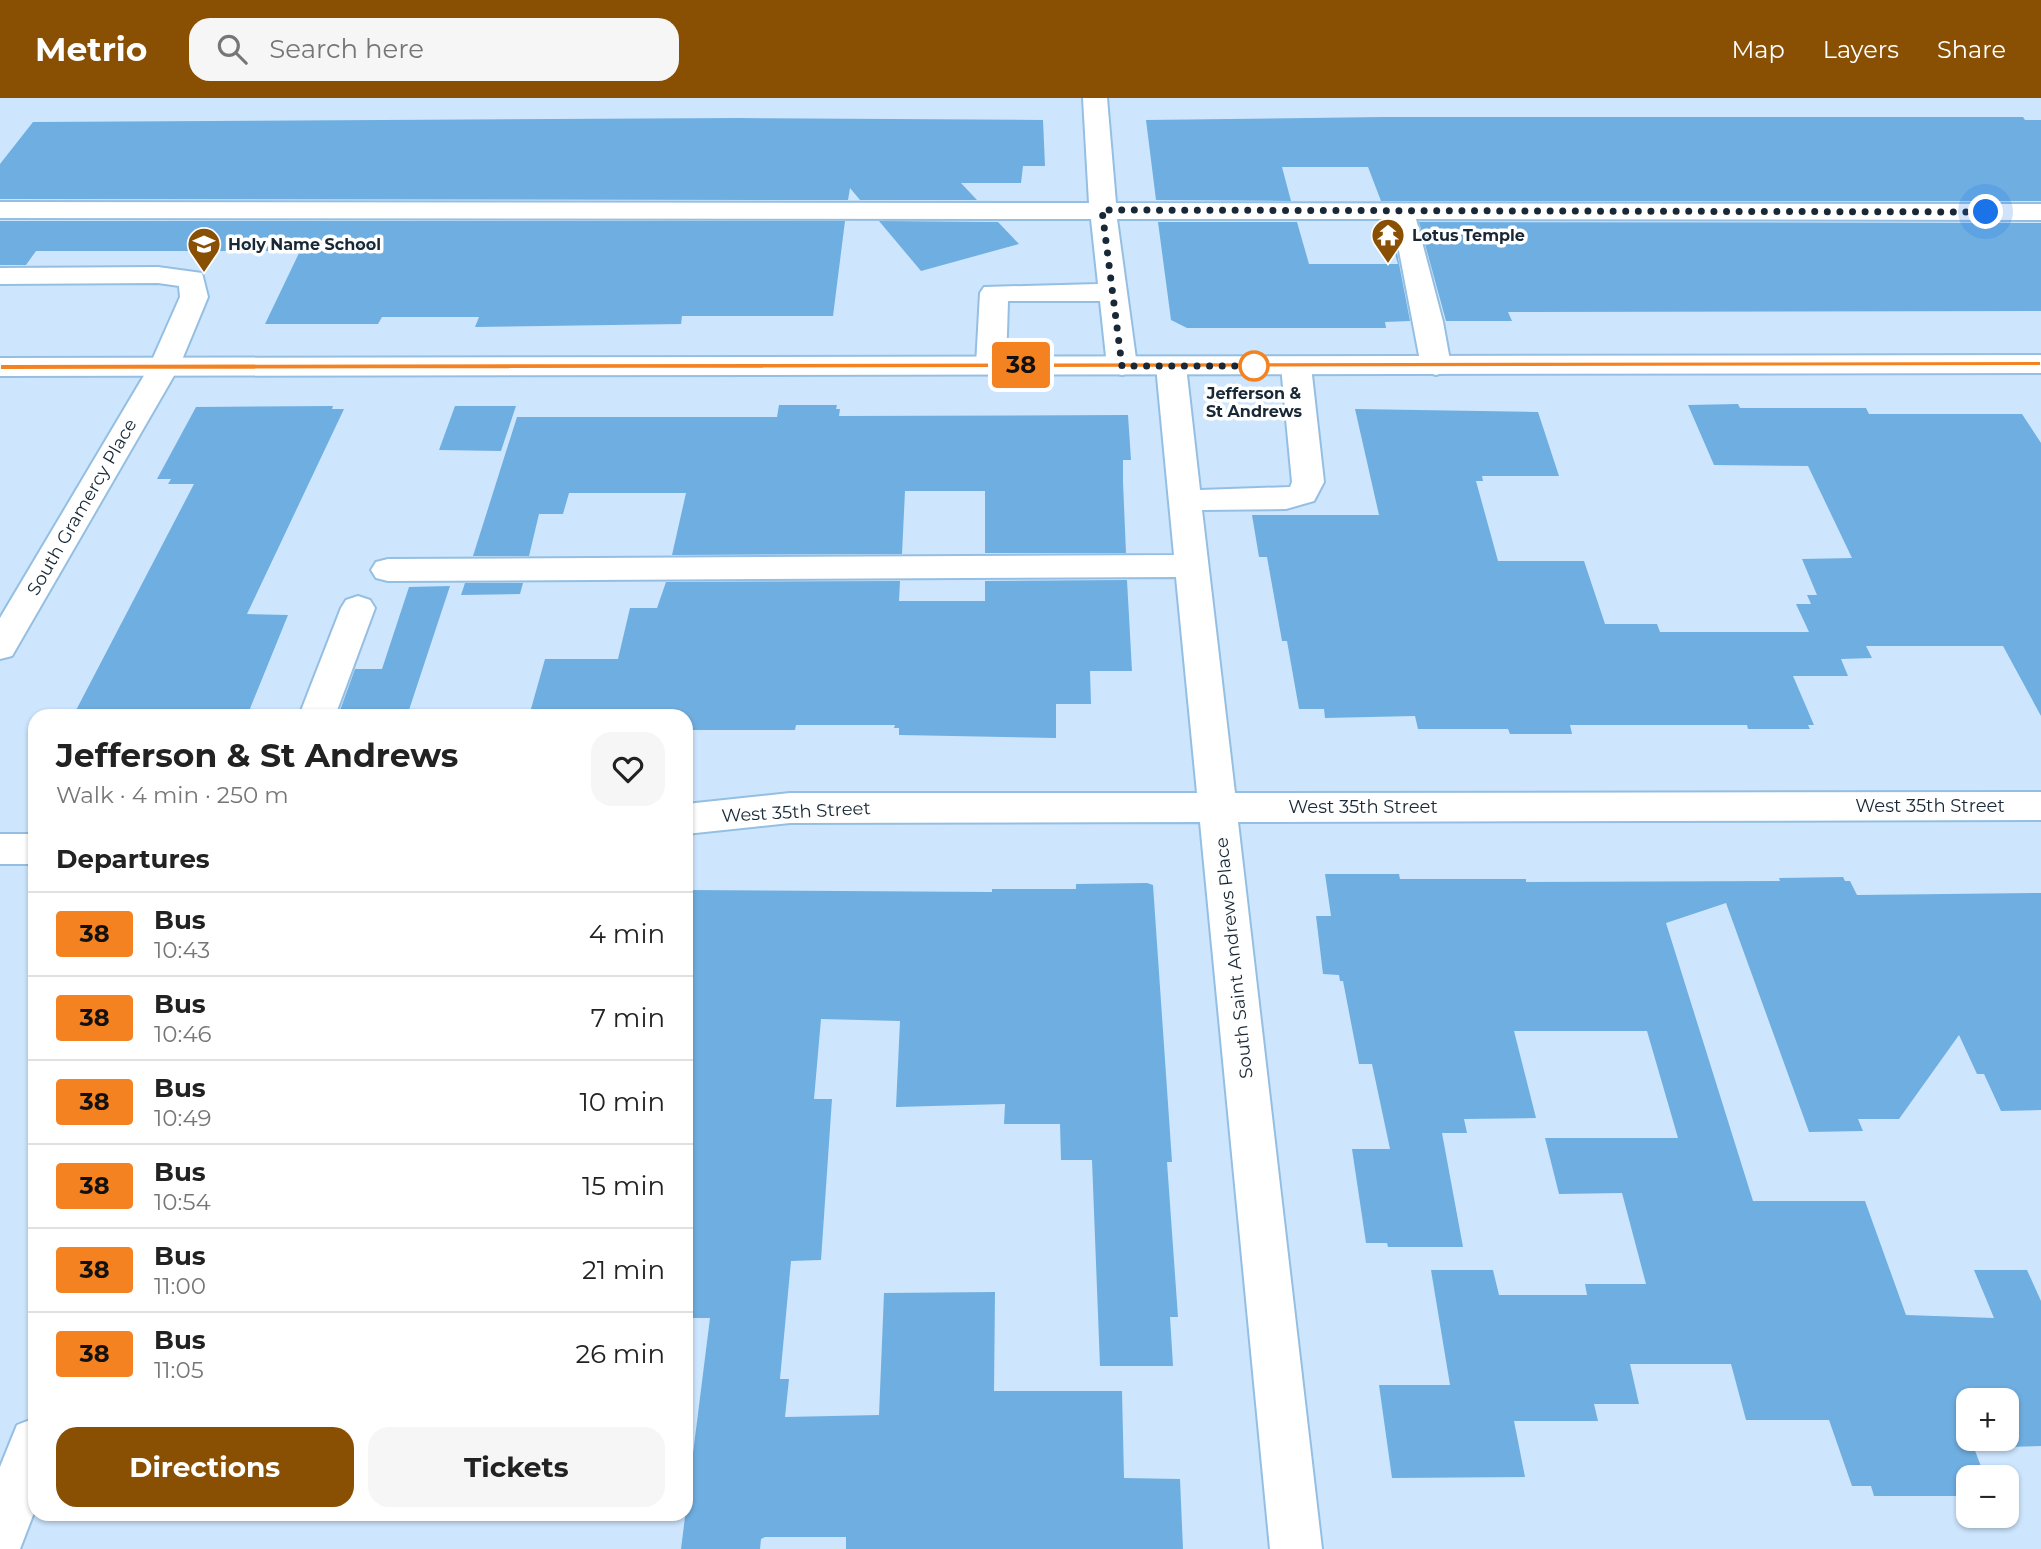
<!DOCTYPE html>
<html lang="en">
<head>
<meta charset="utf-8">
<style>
	body { margin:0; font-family:Montserrat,sans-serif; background:#f6f6f6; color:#222; height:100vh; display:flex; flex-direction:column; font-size:26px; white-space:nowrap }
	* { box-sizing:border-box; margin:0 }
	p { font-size:23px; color:#767676 }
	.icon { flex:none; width:38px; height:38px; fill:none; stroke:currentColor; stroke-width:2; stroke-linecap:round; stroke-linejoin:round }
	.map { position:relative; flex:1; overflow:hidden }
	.sheet { position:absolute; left:28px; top:611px; width:665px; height:812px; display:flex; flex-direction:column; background:#fff; border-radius:21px; box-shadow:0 2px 5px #0004 }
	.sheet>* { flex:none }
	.badge { padding:0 14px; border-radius:5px; font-size:24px; line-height:46px }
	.controls { position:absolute; left:1956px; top:1290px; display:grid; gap:14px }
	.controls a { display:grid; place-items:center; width:63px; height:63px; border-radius:14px; background:#fff; box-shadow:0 2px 5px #0004; font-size:35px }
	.you { position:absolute; width:35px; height:35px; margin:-18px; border:5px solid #fff; border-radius:50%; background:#1a73e8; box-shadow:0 0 0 10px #1a73e833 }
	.map>.badge { position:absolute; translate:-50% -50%; box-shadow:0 0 0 4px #fff }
	h2 { padding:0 28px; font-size:26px; line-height:63px }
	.round { display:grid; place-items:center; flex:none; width:74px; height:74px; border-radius:21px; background:#f6f6f6 }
	.head { display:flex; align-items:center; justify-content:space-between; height:119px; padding:0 28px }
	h1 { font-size:33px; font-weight:700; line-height:52px }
	.cta { display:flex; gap:14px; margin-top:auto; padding:14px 28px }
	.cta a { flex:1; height:80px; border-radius:21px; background:#895004; color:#fff; font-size:28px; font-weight:700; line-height:80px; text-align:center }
	.cta a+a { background:#f6f6f6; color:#222 }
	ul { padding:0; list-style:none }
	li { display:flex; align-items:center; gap:21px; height:84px; padding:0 28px; border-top:2px solid #e0e0e0 }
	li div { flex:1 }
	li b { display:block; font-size:26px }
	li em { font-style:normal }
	li .badge { min-width:77px; font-weight:700; text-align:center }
	header { display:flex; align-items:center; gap:42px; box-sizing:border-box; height:98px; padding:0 35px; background:#895004; color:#fff }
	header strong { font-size:33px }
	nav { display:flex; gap:38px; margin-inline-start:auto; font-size:24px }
	.search { width:490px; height:63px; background:#f6f6f6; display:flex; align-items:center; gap:18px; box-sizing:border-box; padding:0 24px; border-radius:21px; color:#767676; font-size:26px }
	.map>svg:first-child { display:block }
	.building { fill:#6faee1; fill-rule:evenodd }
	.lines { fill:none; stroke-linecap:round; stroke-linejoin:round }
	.minor-casing { stroke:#95bfe2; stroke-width:4 }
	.major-casing { stroke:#95bfe2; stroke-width:4 }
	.minor { fill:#fff; fill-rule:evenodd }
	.major { fill:#fff; fill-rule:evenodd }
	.line { fill:#f58220; stroke:#fff; stroke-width:2 }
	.walk { stroke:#182836; stroke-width:7; stroke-dasharray:0 12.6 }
	.stop-dot { fill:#fff; stroke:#f58220; stroke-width:3.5 }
	.labels { text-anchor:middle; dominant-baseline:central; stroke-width:7; stroke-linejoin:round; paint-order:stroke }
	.far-poi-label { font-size:16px; font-weight:bold; fill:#182836; stroke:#fff; text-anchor:start }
	.far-stop-label { font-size:16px; font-weight:bold; fill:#182836; stroke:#fff }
	.street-label { font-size:18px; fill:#182836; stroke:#fff }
</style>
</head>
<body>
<header>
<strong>Metrio</strong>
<div class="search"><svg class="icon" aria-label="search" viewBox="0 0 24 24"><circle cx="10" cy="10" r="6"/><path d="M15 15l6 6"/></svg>Search here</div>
<nav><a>Map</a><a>Layers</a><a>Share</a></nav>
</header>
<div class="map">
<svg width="2041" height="1451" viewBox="0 0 2041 1451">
	<rect width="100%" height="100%" fill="#cde6fd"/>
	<!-- building -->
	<g class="building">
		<polygon points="1383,19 2023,19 2025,22 2041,22 2041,103 1381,103 1368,69 1282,69 1291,103 1156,102 1146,22"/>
		<polygon points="739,20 1043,22 1045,68 1023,68 1021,85 961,85 977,102 860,102 850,90 848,102 0,101 0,66 33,24"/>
		<polygon points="0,123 845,123 833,218 682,218 681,226 475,229 479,219 382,219 378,226 265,226 300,153 36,153 26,167 0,167"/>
		<polygon points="879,123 998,124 1019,146 921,173"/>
		<polygon points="1158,124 1297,124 1309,166 1398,166 1386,124 1391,124 1410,223 1385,224 1386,230 1187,230 1171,222"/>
		<polygon points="1419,124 2041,125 2041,213 1508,214 1512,223 1446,223"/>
		<polygon points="1738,306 1740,310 1866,310 1869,316 2022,316 2041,345 2041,618 2003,548 1866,548 1872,560 1841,561 1848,578 1793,578 1814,627 1808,627 1810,631 1748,631 1747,627 1570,627 1572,636 1510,636 1508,631 1418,631 1415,618 1325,620 1324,611 1299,611 1287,543 1282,543 1267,459 1259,459 1252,417 1379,417 1355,311 1538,314 1559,378 1482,378 1483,383 1476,383 1498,463 1584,463 1605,526 1657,526 1660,534 1809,534 1796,506 1811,506 1807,497 1817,497 1802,461 1852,460 1808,368 1714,367 1688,307"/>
		<polygon points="779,307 837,307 836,311 840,311 839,318 1128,317 1131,362 1123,362 1123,384 1126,455 985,455 985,393 905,393 902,456 672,457 686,395 569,395 563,416 539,416 529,458 473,458 517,319 777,319"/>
		<polygon points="333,308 332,311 344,311 247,516 288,517 247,618 73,618 194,386 168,386 171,381 157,381 196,309"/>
		<polygon points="455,308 516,308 501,353 439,352"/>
		<polygon points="1127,482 1132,573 1090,573 1091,606 1056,606 1056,640 899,637 899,630 894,630 895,627 796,627 795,632 686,632 686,618 529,618 545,561 618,561 630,510 657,510 666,484 900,483 899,503 985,503 985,483"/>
		<polygon points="465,485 523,485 520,496 461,497"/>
		<polygon points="450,488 407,618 338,618 355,571 382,571 409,489"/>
		<path d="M1325 776H1399L1400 781H1526V784L1780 783 1779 780 1843 779 1845 783H1850L1857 797 2041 795V1012L2001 1013 1984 976H1977L1959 937 1899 1021H1858L1863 1033 1809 1034 1726 805 1666 825 1753 1103H1865L1906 1217 1994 1220 1974 1172H2027L2041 1203V1348L1974 1350 1985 1379H1969V1398H1874L1871 1388H1852L1829 1322H1746L1731 1266H1630L1639 1306H1594L1598 1323H1514L1525 1379 1392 1380 1379 1287H1450L1431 1172H1493L1499 1197H1587L1585 1186H1646L1622 1095 1559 1096 1545 1040H1678L1647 933H1514L1536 1020 1464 1021 1467 1035H1442L1463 1149H1388L1387 1145H1366L1352 1051H1390L1372 966H1359L1343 883H1340L1339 877 1323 876 1316 818H1331ZM1969 1302H2007V1340H1969Z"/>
		<polygon points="1147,785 1153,787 1172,1064 1167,1064 1178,1219 1170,1219 1173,1268 1100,1268 1092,1062 1061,1062 1060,1026 1004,1026 1005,1006 896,1009 900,923 821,921 814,1001 832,1001 821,1162 791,1163 780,1281 789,1281 785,1319 879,1317 884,1195 995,1194 994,1293 1122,1293 1124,1380 1180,1381 1183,1451 846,1451 846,1439 765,1439 761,1441 760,1451 681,1451 710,1220 686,1220 686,792 992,794 992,791 1076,791 1076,786"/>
	</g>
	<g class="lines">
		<defs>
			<g id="minor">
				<polygon points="1083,0 1107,0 1116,105 2041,106 2041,122 1416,121 1443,224 1451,268 1446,274 1436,277 1426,274 1421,268 1393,121 1117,121 1137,268 1132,274 1122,277 1112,274 1107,268 1100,203 1008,203 1006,267 1001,273 991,276 981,273 976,267 980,195 984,189 1098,186 1091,121 0,120 0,104 1089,105"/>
				<polygon points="158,169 202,175 208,199 179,269 12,558 0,561 0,520 149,269 180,199 179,188 158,185 0,186 0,170"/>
				<polygon points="1171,259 1181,262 1186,268 1200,392 1290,389 1292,384 1281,268 1286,262 1296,259 1306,262 1311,268 1324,384 1314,403 1286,411 1202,412 1235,695 2041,694 2041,722 1238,724 1322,1451 1270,1451 1200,724 790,725 686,736 686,706 790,695 1197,695 1176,479 388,483 376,480 371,472 376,464 388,461 1174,457 1156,268 1161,262"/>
				<polygon points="358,498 370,502 375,510 335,618 299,618 341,510 346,502"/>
				<rect x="0" y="736" width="35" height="30"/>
				<polygon points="35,1320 35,1412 20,1451 0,1451 0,1369 17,1327"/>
			</g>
			<polygon id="major" points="2041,257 2041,275 0,278 0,260"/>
		</defs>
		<!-- minor casing -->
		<use href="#minor" class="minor-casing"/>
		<!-- major casing -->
		<use href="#major" class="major-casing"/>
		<!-- minor -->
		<use href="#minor" class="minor"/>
		<!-- major -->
		<use href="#major" class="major"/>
	</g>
	<!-- line -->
	<polygon class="line" points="2041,263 2041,268 0,272 0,266"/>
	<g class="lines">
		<!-- walk -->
		<polyline class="walk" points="1254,268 1257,268 1122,268 1102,112 1986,114"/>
	</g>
	<!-- icons -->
	<defs>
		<symbol id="temple-pin" viewBox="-11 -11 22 30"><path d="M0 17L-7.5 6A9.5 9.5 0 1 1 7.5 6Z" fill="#895004" stroke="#fff"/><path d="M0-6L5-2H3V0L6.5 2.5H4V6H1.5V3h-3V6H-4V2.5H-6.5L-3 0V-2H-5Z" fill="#fff"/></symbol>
		<symbol id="school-pin" viewBox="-11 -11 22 30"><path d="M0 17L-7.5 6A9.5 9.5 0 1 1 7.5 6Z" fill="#895004" stroke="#fff"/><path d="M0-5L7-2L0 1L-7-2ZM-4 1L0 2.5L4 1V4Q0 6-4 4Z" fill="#fff"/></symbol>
	</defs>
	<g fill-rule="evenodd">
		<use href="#temple-pin" x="1369" y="118" width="38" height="52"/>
		<use href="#school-pin" x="185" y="127" width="38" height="52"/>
	</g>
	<!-- markers -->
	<circle class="stop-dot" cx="1254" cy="268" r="14"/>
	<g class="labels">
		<!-- far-poi labels -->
		<g class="far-poi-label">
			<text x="1412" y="137">Lotus Temple</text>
			<text x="228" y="146">Holy Name School</text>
		</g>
		<!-- far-stop labels -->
		<g class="far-stop-label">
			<text x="1254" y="295">Jefferson &amp;<tspan x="1254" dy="18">St Andrews</tspan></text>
		</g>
		<!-- street labels -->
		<g class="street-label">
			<text transform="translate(82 409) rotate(-60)">South Gramercy Place</text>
			<text x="1930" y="708">West 35th Street</text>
			<text x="1363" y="709">West 35th Street</text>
			<text transform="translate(796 714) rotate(-3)">West 35th Street</text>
			<text transform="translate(1234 860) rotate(-96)">South Saint Andrews Place</text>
		</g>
	</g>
</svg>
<div class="controls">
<a>+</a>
<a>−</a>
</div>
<div class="you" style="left:1986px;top:114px"></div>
<b class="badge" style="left:1021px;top:267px;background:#f58220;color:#111">38</b>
<section class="sheet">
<div class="head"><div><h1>Jefferson &amp; St Andrews</h1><p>Walk · 4 min · 250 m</p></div><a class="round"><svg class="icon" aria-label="heart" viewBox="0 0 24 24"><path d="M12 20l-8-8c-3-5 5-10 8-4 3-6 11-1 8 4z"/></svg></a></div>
<h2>Departures</h2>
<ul>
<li><span class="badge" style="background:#f58220;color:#111">38</span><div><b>Bus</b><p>10:43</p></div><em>4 min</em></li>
<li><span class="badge" style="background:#f58220;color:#111">38</span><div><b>Bus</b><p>10:46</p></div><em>7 min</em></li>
<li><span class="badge" style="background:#f58220;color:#111">38</span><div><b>Bus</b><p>10:49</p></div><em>10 min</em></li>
<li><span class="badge" style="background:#f58220;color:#111">38</span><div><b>Bus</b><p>10:54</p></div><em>15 min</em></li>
<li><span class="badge" style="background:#f58220;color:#111">38</span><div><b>Bus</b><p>11:00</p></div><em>21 min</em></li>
<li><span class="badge" style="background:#f58220;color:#111">38</span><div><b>Bus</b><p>11:05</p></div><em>26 min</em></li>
</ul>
<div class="cta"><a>Directions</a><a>Tickets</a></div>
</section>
</div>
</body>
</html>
